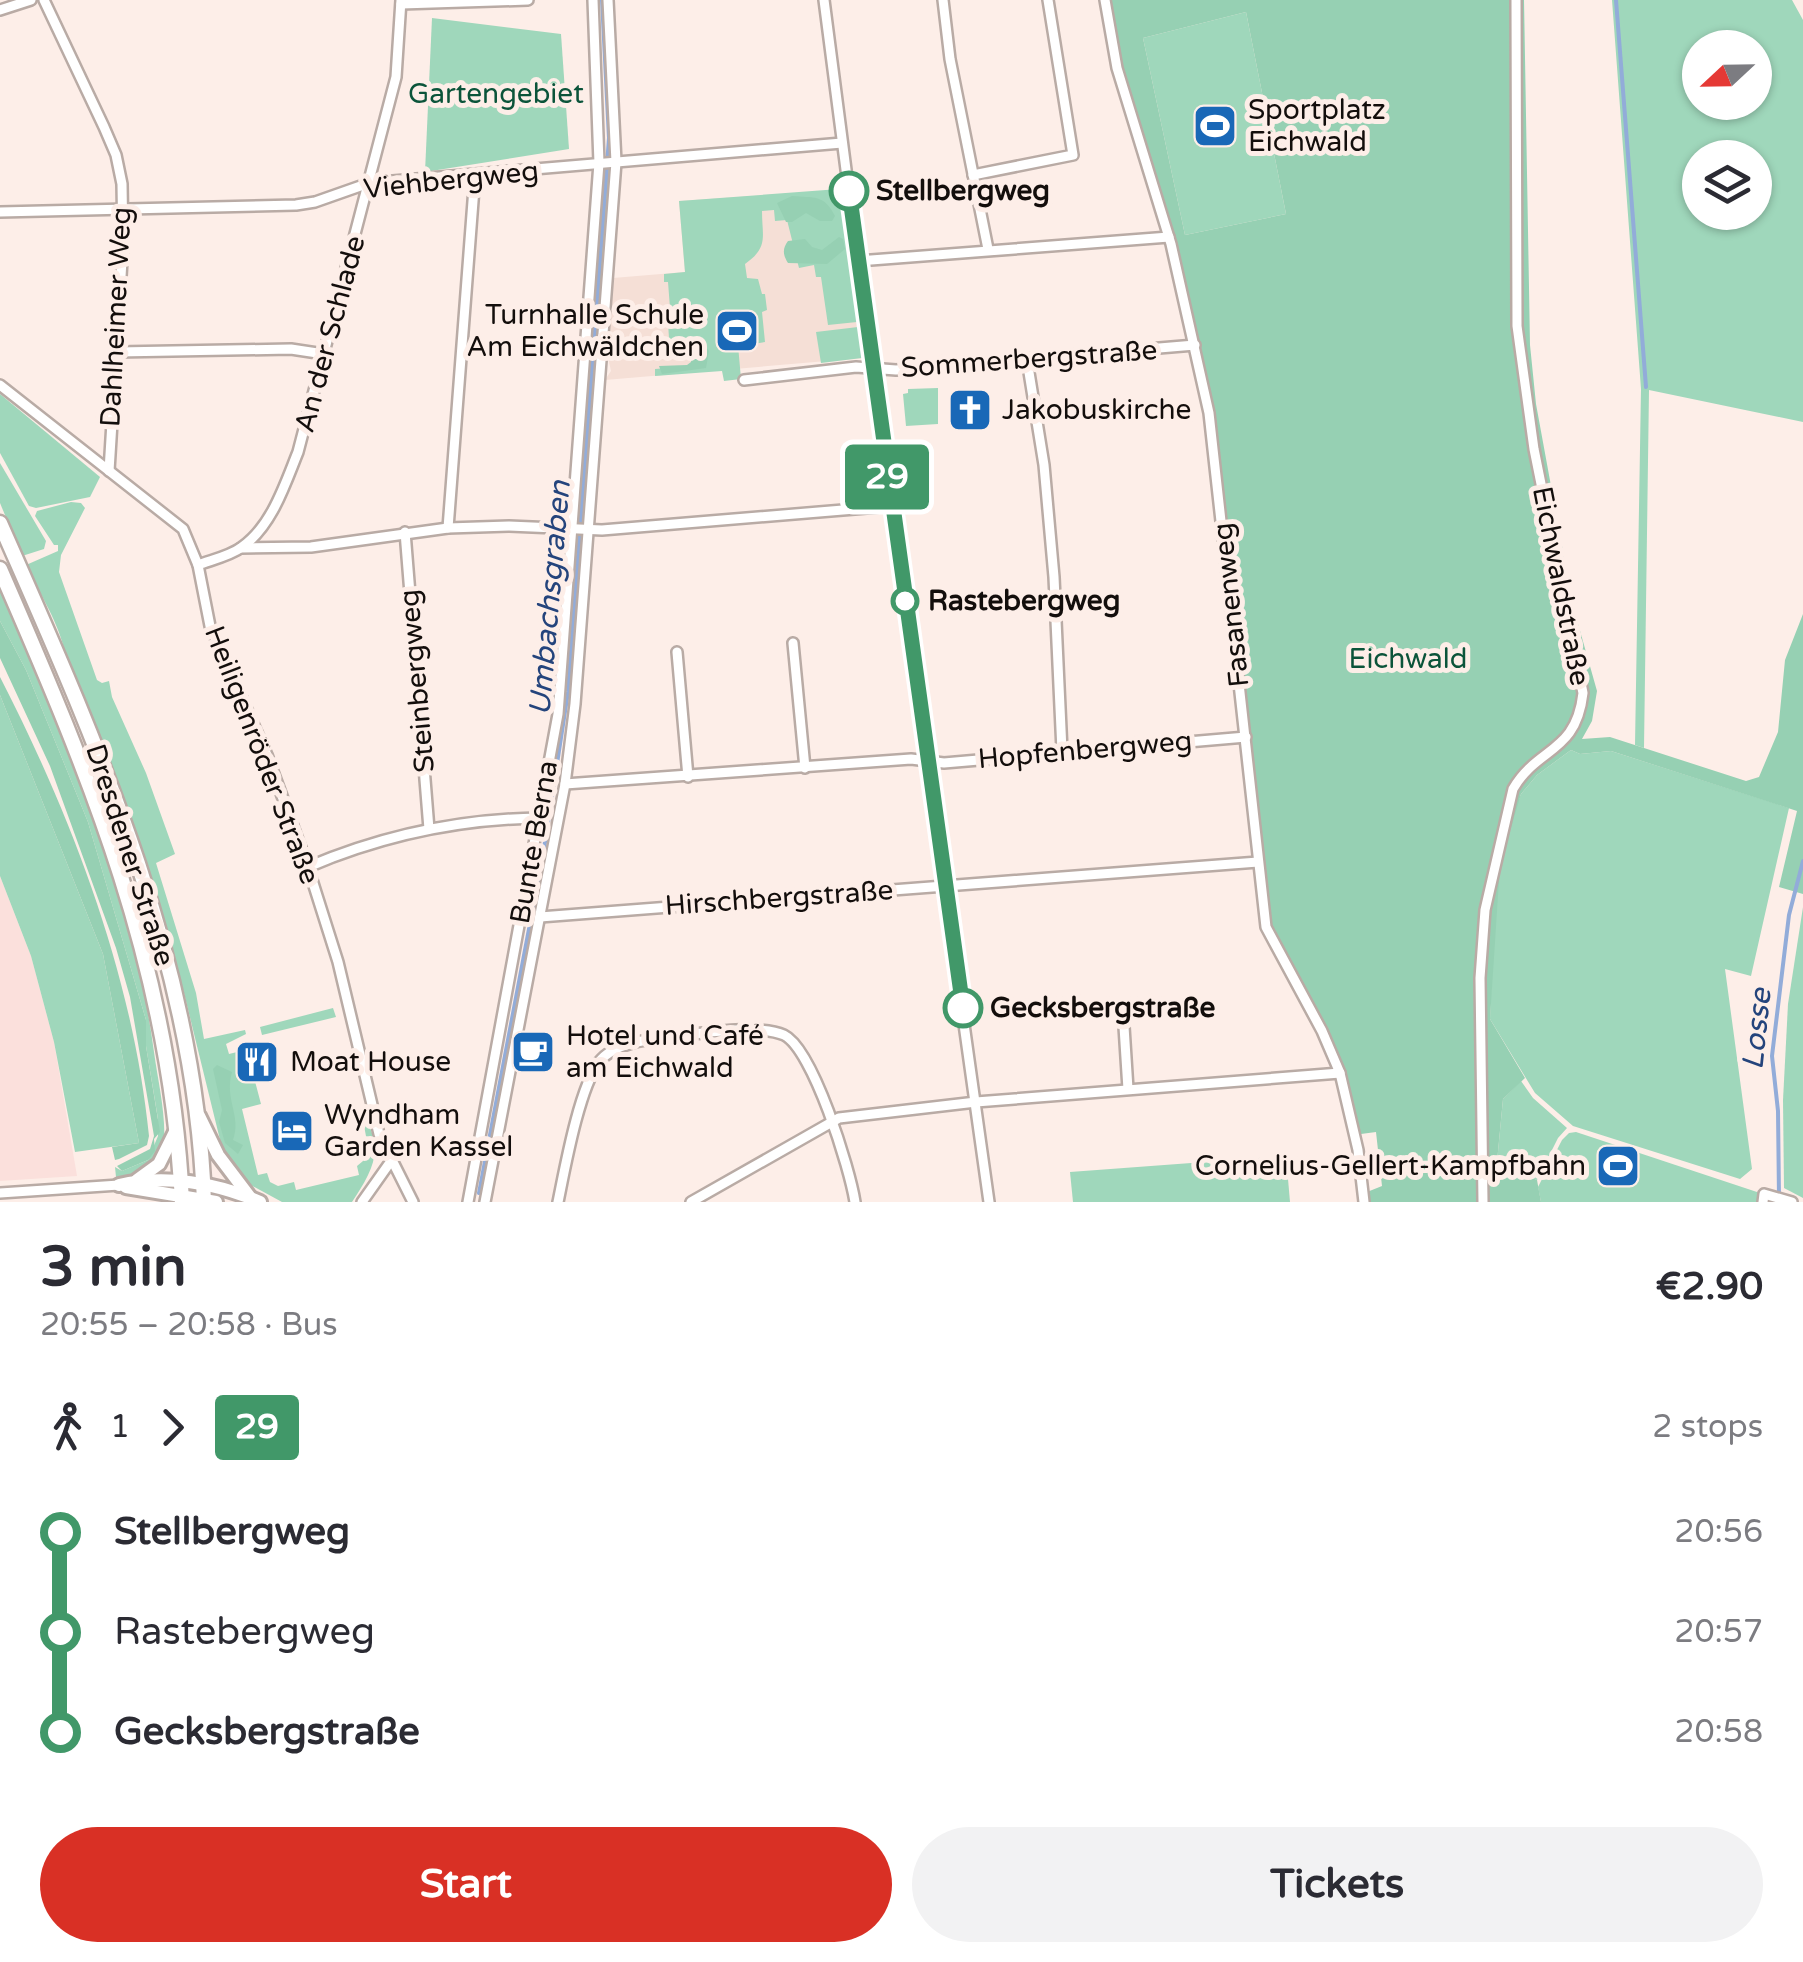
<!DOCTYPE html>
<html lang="en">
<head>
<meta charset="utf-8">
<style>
	body { margin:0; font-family:"Varela Round",sans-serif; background:#f2f2f3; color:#2b2b33; height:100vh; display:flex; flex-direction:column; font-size:38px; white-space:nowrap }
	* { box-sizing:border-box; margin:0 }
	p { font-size:32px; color:#7c7c81 }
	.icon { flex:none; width:55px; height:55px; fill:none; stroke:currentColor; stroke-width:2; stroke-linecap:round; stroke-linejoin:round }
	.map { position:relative; height:1202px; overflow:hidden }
	.side { display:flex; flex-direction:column; background:#fff; flex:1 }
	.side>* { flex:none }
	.badge { padding:0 20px; border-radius:8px; font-size:35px; line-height:65px }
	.needle { width:65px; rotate:248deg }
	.tools { position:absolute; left:1682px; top:30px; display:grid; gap:20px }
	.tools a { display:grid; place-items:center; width:90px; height:90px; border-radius:50%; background:#fff; box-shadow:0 2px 8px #0004; font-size:50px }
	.map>.badge { position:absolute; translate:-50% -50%; box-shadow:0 0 0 5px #fff }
	.legs { display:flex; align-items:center; gap:15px; height:110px; padding:0 40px; font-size:32px }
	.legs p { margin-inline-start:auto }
	.overview { display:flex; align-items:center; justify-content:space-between; height:170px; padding:0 40px }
	h1 { font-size:55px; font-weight:700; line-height:75px }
	.action { display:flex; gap:20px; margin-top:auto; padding:20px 40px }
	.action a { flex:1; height:115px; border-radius:60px; background:#d93025; color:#fff; font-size:40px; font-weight:700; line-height:115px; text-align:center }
	.action a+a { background:#f2f2f3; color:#2b2b33 }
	ul { padding:0 40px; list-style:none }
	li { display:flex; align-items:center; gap:35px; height:100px; font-size:38px }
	li i { display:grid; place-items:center; width:15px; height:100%; margin:0 12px; background:currentColor }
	li i::after { content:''; width:25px; height:25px; margin:-12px; border:8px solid; border-radius:50%; background:#fff }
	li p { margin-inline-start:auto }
	li:first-child i { background:linear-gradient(#0000 50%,currentColor 0) }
	li:last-child i { background:linear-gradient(currentColor 50%,#0000 0) }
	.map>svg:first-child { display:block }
	.industrial { fill:#fbe0dc }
	.built { fill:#f5dfd6 }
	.green { fill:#9fd7bb; fill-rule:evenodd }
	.forest { fill:#96d0b3; fill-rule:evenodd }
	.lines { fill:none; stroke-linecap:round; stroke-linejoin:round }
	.stream { stroke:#92acd9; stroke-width:4 }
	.street-casing { stroke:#b9aba5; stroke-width:14 }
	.secondary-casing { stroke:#b9aba5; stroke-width:18 }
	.primary-casing { stroke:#b9aba5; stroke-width:19 }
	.street { stroke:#fff; stroke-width:9 }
	.secondary { stroke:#fff; stroke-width:12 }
	.primary { stroke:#fff; stroke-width:14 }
	.line-1-casing { stroke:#fff; stroke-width:22 }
	.line-1 { stroke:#419869; stroke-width:15 }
	.stop-1-dot { fill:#fff; stroke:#419869; stroke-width:5 }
	.labels { text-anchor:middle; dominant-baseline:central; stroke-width:10; stroke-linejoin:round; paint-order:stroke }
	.park-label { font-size:28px; fill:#0b543a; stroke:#fdeee8 }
	.poi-label { font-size:28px; fill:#130e0c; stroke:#fdeee8; text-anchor:start }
	.street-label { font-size:28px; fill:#130e0c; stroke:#fdeee8 }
	.stop-label { font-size:28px; font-weight:bold; fill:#130e0c; stroke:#fdeee8; text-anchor:start }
	.water-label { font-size:30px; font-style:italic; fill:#24447c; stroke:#fdeee8 }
</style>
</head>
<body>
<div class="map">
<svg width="1803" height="1202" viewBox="0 0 1803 1202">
	<rect width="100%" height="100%" fill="#fdeee8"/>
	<!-- industrial -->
	<polygon class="industrial" points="0,876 31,956 54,1042 77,1176 0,1181"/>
	<!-- built -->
	<polygon class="built" points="781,194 848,256 862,358 605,380 611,371 607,353 613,278 685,272 679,201"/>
	<!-- green -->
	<g class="green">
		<path d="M1612 0H1792L1803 20V422L1649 390 1644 748 1635 745 1641 389ZM1700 48H1755V102H1700ZM1700 158H1755V212H1700Z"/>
		<polygon points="1246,12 1286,214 1185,235 1143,38"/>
		<polygon points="432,18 561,34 569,149 425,172"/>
		<polygon points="603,167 611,167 585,519 577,517"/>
		<path d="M839 189 857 322 828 325 821 277H816L814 265 799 268 787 220 775 221 774 210 762 211C762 237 769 247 745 264L747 278 758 279 762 294H765L767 310 762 312 765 342 753 344 752 326H746L745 311 720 314V346L738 345 741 379 724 381 722 371 655 376V369L694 366 693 349H681L669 338 668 323 671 321 668 282H664V274L685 272 679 201Z"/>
		<polygon points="858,327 862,358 821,363 816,332"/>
		<polygon points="938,388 938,424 906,426 903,394 908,393 908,389"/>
		<polygon points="0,394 100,477 90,497 36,508 29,506 0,453"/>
		<polygon points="0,463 46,541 44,549 22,556 0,503"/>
		<path d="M71 502 81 503 85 508 61 555 59 572 97 680 102 683 109 681 112 697 146 773 175 854 156 863 196 993 204 1039 245 1030 246 1034 226 1044 229 1054 241 1051 246 1070H252L261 1104 242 1109 258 1175 267 1173 270 1182 278 1186 294 1182 296 1190 359 1175 357 1166 363 1161 362 1155 369 1152 362 1115C387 1148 371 1173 352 1202H282L247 1183 223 1152 184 993 148 866 118 784 66 656C58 620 41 597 26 565L58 551V545H54L35 516 37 511Z"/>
		<path d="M0 587C64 739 132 887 154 1052 158 1082 166 1113 164 1143 154 1165 140 1174 116 1177L115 1167 122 1171 148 1160 158 1136V1119L146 1046V1020L88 822 26 670 0 621Z"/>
		<polygon points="0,695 103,954 139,1143 75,1152 54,1042 31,956 0,876"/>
		<polygon points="1571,750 1580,754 1611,751 1789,808 1751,976 1725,969 1752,1169 1740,1179 1573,1126 1535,1093 1490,1019 1494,919 1500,865 1509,825 1521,794 1537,775"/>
		<polygon points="1803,907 1803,1198 1784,1188 1783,1100 1788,1004"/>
		<polygon points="333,1008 336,1017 262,1035 260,1027"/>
		<polygon points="1521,1081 1533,1098 1567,1128 1558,1138 1537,1180 1497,1162 1503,1099"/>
		<polygon points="1576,1132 1760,1193 1758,1202 1541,1202 1538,1187 1562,1140 1569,1133"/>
		<polygon points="1286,1156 1290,1202 1073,1202 1070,1172"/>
	</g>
	<!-- forest -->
	<g class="forest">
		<path d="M1103 0H1524L1530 345 1536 404 1573 606 1597 691 1592 721 1582 739 1610 737 1746 781 1759 777 1778 732 1785 660 1803 614V894L1779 887 1797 811 1611 751 1580 754 1571 750 1537 775 1521 794 1500 865 1490 1019 1525 1078 1503 1099 1497 1162 1537 1180 1541 1202H1369L1367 1192 1382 1186 1376 1132 1361 1134 1344 1105 1319 1032 1262 928 1206 414 1181 296ZM1246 12 1286 214 1185 235 1143 38Z"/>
		<path d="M792 196C814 198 824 194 835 216L832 221H820L806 213 792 222H786L777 203Z"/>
		<path d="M839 237 843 239 845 249 827 264 788 263C783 255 782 249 788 241L805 239 812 247 822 250Z"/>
		<polygon points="694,339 702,342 709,351 706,368 662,374 659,366 687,365 691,362 692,356 677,348 679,344"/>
		<polygon points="0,621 26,670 88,822 146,1020 146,1046 160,1132 154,1139 155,1151 148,1160 122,1171 117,1166 150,1149 154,1136 130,997 116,948 50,766 0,658"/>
		<path d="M0 677C73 819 133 977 149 1136L147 1145 119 1159 115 1160 112 1147 139 1143 103 954 0 695Z"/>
		<path d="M217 1065 232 1072C224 1100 242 1116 233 1140L243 1145 238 1154 225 1143 219 1122 222 1110 213 1069Z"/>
	</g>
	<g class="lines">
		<!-- stream -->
		<g class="stream">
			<polyline points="1616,0 1646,387"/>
			<polyline points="479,1193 543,855 568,692 609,138 602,0"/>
			<polyline points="1779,1198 1778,1111 1772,1056 1789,915 1803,861"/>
		</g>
		<defs>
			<g id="street">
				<polyline points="44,0 104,127 116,155 122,184 123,244 109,471"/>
				<polyline points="824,0 872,370 989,1202"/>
				<polyline points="943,0 950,59 988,249"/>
				<polyline points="1105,0 1117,68 1171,244 1209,413 1266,927 1322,1031 1340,1073 1358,1150 1364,1202"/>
				<polyline points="401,4 528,0"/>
				<polyline points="0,10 31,0"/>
				<polyline points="973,175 1073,155 1048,0"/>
				<polyline points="0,212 296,205 315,202 369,183 842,143"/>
				<polyline points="858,261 1169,237"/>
				<polyline points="117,352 291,349 324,354"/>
				<polyline points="1027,360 1044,465 1054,577 1062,751"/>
				<polyline points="744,380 856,367 896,370 1195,345"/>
				<polyline points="0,385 183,529 198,565 210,626 267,755 308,867 338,962 379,1134 413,1202"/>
				<polyline points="448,528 475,175"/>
				<polyline points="405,532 429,829"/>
				<polyline points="241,548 311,547 448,528 509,526 602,530 891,506"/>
				<path d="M198 565C211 560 230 556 242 547 272 526 285 484 298 452L396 77 401 0"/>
				<polyline points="793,643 805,768"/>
				<polyline points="677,652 688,777"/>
				<polyline points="565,784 911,759 944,763 1246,737"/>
				<path d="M308 867C381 836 460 819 539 818"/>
				<polyline points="540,917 1258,862"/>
				<polyline points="1123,1011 1128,1089"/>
				<polyline points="0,1193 119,1185"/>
				<polyline points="362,1202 391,1161"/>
				<polyline points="468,1202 558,714 599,163 593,0"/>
				<polyline points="485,1202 565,784 575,704 616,162 608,0"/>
				<path d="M558 1202C565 1168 579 1089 599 1062 615 1041 653 1039 678 1036 705 1033 760 1024 784 1035 813 1049 850 1169 855 1202"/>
				<polyline points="691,1202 839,1118 976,1102 1340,1073"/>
				<path d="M1483 1202 1480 978 1485 910 1513 789C1538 746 1576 754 1583 693L1534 449 1517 326 1516 0"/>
				<polyline points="1763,1202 1764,1194 1792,1202"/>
			</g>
			<g id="secondary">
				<polyline points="199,1116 218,1155 249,1196"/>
				<polyline points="137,1180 159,1164 176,1130"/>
				<path d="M119 1185C165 1174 217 1183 260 1202"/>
				<polyline points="126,1187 216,1202"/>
			</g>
			<g id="primary">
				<path d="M0 523C95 739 196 962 204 1202"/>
				<path d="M0 569C91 778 171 970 182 1202"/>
			</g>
		</defs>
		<!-- street casing -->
		<use href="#street" class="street-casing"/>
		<!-- secondary casing -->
		<use href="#secondary" class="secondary-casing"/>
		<!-- primary casing -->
		<use href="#primary" class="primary-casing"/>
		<!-- street -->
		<use href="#street" class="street"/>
		<!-- secondary -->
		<use href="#secondary" class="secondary"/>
		<!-- primary -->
		<use href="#primary" class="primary"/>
	</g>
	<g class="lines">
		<defs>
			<polyline id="line-1" points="849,191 963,1008"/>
		</defs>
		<!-- line-1 casing -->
		<use href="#line-1" class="line-1-casing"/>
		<!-- line-1 -->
		<use href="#line-1" class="line-1"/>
	</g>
	<!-- icons -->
	<defs>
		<symbol id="stadium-square" viewBox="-11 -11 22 22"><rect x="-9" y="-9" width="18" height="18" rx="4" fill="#1968b7" stroke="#fdeee8"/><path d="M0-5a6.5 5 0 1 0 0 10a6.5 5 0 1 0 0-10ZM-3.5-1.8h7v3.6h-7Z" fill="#fff"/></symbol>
		<symbol id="church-square" viewBox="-11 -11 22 22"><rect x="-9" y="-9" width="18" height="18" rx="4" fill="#1968b7" stroke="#fdeee8"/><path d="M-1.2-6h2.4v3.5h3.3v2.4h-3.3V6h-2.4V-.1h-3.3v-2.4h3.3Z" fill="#fff"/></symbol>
		<symbol id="cafe-square" viewBox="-11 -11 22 22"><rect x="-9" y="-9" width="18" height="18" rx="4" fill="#1968b7" stroke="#fdeee8"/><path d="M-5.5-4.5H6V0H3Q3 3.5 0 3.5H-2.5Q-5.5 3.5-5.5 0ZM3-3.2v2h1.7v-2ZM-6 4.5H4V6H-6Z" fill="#fff"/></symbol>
		<symbol id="restaurant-square" viewBox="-11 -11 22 22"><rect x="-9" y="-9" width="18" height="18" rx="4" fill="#1968b7" stroke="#fdeee8"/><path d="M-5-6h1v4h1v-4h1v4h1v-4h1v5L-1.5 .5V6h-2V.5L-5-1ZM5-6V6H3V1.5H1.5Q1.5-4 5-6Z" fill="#fff"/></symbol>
		<symbol id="hotel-square" viewBox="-11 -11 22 22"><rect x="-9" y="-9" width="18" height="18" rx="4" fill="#1968b7" stroke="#fdeee8"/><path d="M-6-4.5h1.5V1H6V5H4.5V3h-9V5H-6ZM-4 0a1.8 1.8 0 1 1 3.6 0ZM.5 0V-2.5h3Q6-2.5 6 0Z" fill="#fff"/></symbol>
	</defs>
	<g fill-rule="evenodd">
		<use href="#stadium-square" x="1190" y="101" width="50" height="50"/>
		<use href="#stadium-square" x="712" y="306" width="50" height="50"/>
		<use href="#church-square" x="945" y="385" width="50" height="50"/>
		<use href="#cafe-square" x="508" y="1027" width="50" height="50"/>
		<use href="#restaurant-square" x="232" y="1037" width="50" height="50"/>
		<use href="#hotel-square" x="267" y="1106" width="50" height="50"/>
		<use href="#stadium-square" x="1593" y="1141" width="50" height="50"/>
	</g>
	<!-- markers -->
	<g class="stop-1-dot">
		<circle cx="849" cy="191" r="18"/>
		<circle cx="905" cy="601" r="12"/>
		<circle cx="963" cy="1008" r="18"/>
	</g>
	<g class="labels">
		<!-- park labels -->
		<g class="park-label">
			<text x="496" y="94">Gartengebiet</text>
			<text x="1408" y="659">Eichwald</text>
		</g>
		<!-- poi labels -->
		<g class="poi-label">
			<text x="1248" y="110">Sportplatz<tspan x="1248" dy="32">Eichwald</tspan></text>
			<text x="704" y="315" text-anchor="end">Turnhalle Schule<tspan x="704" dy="32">Am Eichwäldchen</tspan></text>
			<text x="1002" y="410">Jakobuskirche</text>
			<text x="566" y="1036">Hotel und Café<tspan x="566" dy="32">am Eichwald</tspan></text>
			<text x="290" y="1062">Moat House</text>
			<text x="324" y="1115">Wyndham<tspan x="324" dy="32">Garden Kassel</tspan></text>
			<text x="1586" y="1166" text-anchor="end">Cornelius-Gellert-Kampfbahn</text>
		</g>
		<!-- street labels -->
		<g class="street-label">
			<text transform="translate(451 180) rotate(-6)">Viehbergweg</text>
			<text transform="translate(116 317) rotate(-87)">Dahlheimer Weg</text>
			<text transform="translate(330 334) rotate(-75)">An der Schlade</text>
			<text transform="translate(1029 359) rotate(-4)">Sommerbergstraße</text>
			<text transform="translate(1561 586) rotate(79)">Eichwaldstraße</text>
			<text transform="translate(1231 605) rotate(-96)">Fasanenweg</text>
			<text transform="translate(417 681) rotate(-95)">Steinbergweg</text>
			<text transform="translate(1085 750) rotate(-5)">Hopfenbergweg</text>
			<text transform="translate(262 755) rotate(69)">Heiligenröder Straße</text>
			<text transform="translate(534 842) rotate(-80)">Bunte Berna</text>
			<text transform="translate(130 855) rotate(72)">Dresdener Straße</text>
			<text transform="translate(779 898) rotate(-4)">Hirschbergstraße</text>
		</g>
		<!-- stop labels -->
		<g class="stop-label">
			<text x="876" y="191">Stellbergweg</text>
			<text x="928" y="601">Rastebergweg</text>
			<text x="990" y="1008">Gecksbergstraße</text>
		</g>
		<!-- water labels -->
		<g class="water-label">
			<text transform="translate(550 598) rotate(-85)">Umbachsgraben</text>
			<text transform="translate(1757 1029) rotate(-84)">Losse</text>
		</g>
	</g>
</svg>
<div class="tools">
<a><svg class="needle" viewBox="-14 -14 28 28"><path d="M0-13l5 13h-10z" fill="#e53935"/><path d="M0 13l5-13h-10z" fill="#7c7c81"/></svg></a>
<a><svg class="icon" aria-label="layers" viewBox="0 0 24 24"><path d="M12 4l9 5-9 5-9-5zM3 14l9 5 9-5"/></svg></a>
</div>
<b class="badge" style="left:887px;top:477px;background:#419869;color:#fff">29</b>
</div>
<section class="side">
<div class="overview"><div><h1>3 min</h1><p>20:55 – 20:58 · Bus</p></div><b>€2.90</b></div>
<div class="legs"><svg class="icon" aria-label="walk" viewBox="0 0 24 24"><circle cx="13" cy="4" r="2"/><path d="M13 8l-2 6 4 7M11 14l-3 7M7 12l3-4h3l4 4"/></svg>1<svg class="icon" aria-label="forward" viewBox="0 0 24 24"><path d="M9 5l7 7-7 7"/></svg><b class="badge" style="background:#419869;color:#fff">29</b><p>2 stops</p></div>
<ul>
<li><i style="color:#419869"></i><b>Stellbergweg</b><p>20:56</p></li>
<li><i style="color:#419869"></i><span>Rastebergweg</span><p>20:57</p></li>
<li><i style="color:#419869"></i><b>Gecksbergstraße</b><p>20:58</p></li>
</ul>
<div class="action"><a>Start</a><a>Tickets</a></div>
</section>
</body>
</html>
